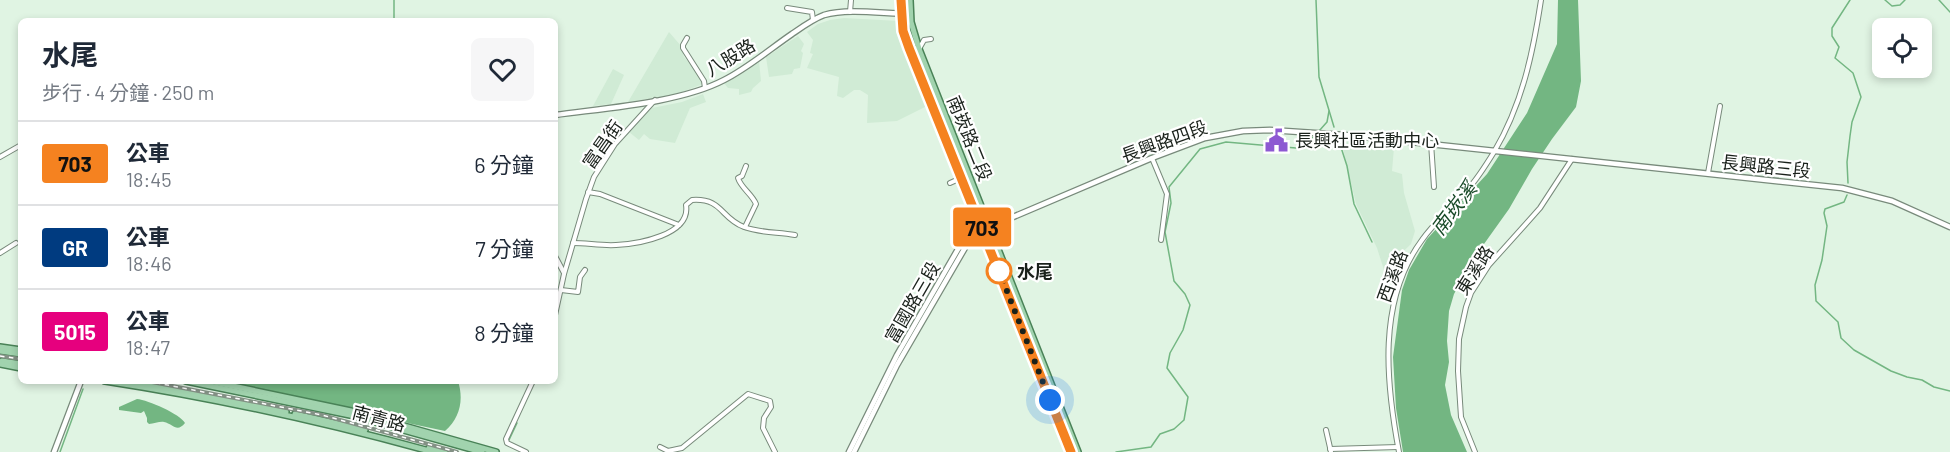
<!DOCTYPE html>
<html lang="zh-TW">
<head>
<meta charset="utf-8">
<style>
	body { margin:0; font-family:Barlow,"Noto Sans TC",sans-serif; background:#f6f6f7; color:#1f2937; height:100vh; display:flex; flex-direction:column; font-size:22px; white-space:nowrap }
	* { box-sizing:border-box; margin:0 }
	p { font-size:20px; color:#747a83 }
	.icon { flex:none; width:33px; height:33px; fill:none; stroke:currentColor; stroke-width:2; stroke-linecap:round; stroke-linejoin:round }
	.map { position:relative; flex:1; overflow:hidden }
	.drawer { position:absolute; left:18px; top:18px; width:540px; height:366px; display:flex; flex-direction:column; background:#fff; border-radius:9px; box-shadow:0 3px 9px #0003 }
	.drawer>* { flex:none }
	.badge { padding:0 12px; border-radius:4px; font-size:21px; line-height:39px }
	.fabs { position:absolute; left:1872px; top:18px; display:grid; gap:12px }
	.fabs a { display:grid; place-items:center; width:60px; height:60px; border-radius:9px; background:#fff; box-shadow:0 3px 9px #0003; font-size:30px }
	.you { position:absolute; width:30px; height:30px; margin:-15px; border:4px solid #fff; border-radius:50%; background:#1a73e8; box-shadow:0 0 0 9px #1a73e833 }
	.map>.badge { position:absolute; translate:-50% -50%; box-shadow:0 0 0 3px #fff }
	.round { display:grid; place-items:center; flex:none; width:63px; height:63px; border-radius:9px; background:#f6f6f7 }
	.overview { display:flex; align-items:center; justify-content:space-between; height:102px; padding:0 24px }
	h1 { font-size:28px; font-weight:700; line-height:45px }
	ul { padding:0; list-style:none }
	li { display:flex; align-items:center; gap:18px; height:84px; padding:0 24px; border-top:2px solid #e0e1e3 }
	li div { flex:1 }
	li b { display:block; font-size:22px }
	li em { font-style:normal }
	li .badge { min-width:66px; font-weight:700; text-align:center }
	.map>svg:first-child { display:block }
	.built { fill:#d0ebd5 }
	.water { fill:#73b682 }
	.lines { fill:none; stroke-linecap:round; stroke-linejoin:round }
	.stream { stroke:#73b682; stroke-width:1.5 }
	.minor-casing { stroke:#788a7b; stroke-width:6 }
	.tertiary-casing { stroke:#788a7b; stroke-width:7 }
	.primary-casing { stroke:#498257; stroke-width:8 }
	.minor { stroke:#fff; stroke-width:4 }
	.tertiary { stroke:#fff; stroke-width:4.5 }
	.primary { stroke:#a1d3ae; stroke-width:5 }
	.rail-casing { stroke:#839185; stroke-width:4 }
	.rail { stroke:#fff; stroke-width:1.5; stroke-dasharray:4.5; stroke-linecap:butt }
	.line-casing { stroke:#fff; stroke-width:14 }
	.line { stroke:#f58220; stroke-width:9 }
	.walk { stroke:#1a211b; stroke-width:6; stroke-dasharray:0 10.8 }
	.stop-dot { fill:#fff; stroke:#f58220; stroke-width:3 }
	.labels { text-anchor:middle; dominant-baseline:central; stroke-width:4.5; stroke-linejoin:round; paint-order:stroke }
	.street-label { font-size:18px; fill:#1a211b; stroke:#fff }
	.poi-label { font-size:18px; fill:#1a211b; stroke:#fff; text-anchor:start }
	.stop-label { font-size:18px; font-weight:bold; fill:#1a211b; stroke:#fff; text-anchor:start }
	.water-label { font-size:20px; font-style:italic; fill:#194a28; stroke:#fff }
</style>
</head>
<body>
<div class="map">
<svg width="1950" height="452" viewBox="0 0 1950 452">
	<rect width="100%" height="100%" fill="#e0f4e3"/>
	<!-- built -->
	<g class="built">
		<polygon points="844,18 899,21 902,39 927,106 897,121 867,123 868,95 860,90 854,90 843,98 837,96 839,77 807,68 813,54 810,53 813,40 807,32 818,24 830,20"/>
		<polygon points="669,32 681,46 684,57 698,73 703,84 674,95 628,102"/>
		<polygon points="798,36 804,44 801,51 803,53 800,68 794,69 792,74 769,77 766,57"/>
		<polygon points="759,61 761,81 753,88 751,92 739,95 739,89 728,88 724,83"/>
		<polygon points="613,69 624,75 611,104 593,106"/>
		<polygon points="703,94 706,102 690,108 675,143 650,139 644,134 639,140 629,132 652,108 682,102"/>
		<polygon points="1341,140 1394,148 1392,171 1402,174 1404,193 1415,231 1411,244 1384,270 1377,248 1356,204"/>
	</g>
	<!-- water -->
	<g class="water">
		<polygon points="1558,0 1578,0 1581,81 1576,107 1552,139 1532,169 1509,209 1474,258 1454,294 1449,311 1447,341 1449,362 1445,385 1451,415 1467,452 1403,452 1396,408 1393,357 1402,290 1409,270 1427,239 1487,174 1527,113 1557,44"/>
		<path d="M224 381H458C464 400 460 418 445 431L412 424 361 410Z"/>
		<path d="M137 399C148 400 180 414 185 423 177 433 173 424 164 422 160 421 154 424 149 424L147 422V418L144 411 141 413 119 410V407Z"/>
	</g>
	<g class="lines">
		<!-- stream -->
		<g class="stream">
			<polyline points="394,0 394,21"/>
			<polyline points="1316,0 1319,77 1334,127"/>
			<polyline points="1885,0 1892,6 1900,5 1905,0"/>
			<polyline points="1939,0 1950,12"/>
			<polyline points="1319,131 1327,122 1329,111"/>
			<polyline points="1338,138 1347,166 1354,204 1372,242"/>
			<polyline points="1848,183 1847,162 1850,136 1852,122 1861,97 1853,73 1835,58 1839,47 1832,36 1832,28 1850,0"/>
			<polyline points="1847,195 1844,202 1825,209 1824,213 1827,226 1822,260 1815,285 1816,301 1838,322 1841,338 1854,350 1891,371 1907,377 1922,380 1934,387 1950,391"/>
			<polyline points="509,440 517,423"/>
			<polyline points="60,452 83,389"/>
			<polyline points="1116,452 1151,447 1160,434 1174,429 1184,420 1188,397 1167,368 1170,353 1183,330 1190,305 1185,294 1174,281 1165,232 1171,203 1169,187 1200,149 1226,142 1296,148 1309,142 1316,134"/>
		</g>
		<defs>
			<g id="minor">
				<polyline points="787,8 812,12 813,20"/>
				<polyline points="850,12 851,0"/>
				<polyline points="687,38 683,45 683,48 704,81 705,88"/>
				<polyline points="919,49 924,40 931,39"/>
				<polyline points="1431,143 1434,187"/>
				<polyline points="0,157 21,145"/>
				<polyline points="1152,158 1167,194 1161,240"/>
				<polyline points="1708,173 1720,106"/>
				<polyline points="950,183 961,178"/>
				<polyline points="588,192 600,194 679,225"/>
				<path d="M745 227 756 204C752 194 741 188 738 178L742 176 746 166"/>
				<path d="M573 243C587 243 602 246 616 245 638 244 691 235 686 205L692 200C723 198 720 218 744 227 760 233 778 232 795 235"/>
				<polyline points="0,253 16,243"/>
				<polyline points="555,256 564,273"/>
				<polyline points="561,290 578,292 580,277 585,270"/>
				<polyline points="555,315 564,274 586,199 594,177 615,144 655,100"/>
				<polyline points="1326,430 1331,452"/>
				<polyline points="660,447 668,451 682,448 748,394 770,401 771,407 764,418 763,428 775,452"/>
				<polyline points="1330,449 1398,447"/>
				<polyline points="526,452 507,443 506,439 533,381"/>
				<path d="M1399 452C1386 383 1377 301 1422 240 1435 221 1453 207 1468 189 1478 178 1486 165 1494 152 1522 105 1533 53 1541 0"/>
				<polyline points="1475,452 1461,417 1458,371 1459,339 1466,307 1471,293 1489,265 1540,208 1572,159"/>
			</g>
			<g id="tertiary">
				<path d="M555 115C605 108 680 103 724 80 748 68 770 49 792 34 802 27 813 19 824 15 849 8 884 14 910 14"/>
				<polyline points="54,452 81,381"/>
				<polyline points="849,452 897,355 965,237 975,227 983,225"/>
				<polyline points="854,452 897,365 973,234 1152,158 1205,138 1243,131 1270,130 1345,135 1842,188 1892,201 1950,227"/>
			</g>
			<g id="primary">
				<polyline points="901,0 903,31 909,48 1071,452"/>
				<polyline points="910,0 911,22 919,49 1078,452"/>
				<polyline points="0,347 21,350"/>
				<polyline points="0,351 21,354"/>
				<polyline points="2,361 21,364"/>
				<polyline points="0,364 21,368"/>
				<path d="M105 381C215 398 325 422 433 452"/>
				<polyline points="132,381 286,412"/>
				<polyline points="186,381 350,415 482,452"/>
				<polyline points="209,381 351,411 496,452"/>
				<polyline points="295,414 365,430"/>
				<polyline points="429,448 445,452"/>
			</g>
		</defs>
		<!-- minor casing -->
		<use href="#minor" class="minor-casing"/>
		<!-- tertiary casing -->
		<use href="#tertiary" class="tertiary-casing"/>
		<!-- primary casing -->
		<use href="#primary" class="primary-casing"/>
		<!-- minor -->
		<use href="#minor" class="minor"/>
		<!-- tertiary -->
		<use href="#tertiary" class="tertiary"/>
		<!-- primary -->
		<use href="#primary" class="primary"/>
		<defs>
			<g id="rail">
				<polyline points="0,356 21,359"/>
				<polyline points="147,381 322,415 457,452"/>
			</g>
		</defs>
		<!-- rail casing -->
		<use href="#rail" class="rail-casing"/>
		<!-- rail -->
		<use href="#rail" class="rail"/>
	</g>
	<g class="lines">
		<defs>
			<polyline id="line" points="901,0 903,31 909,48 1071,452"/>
		</defs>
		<!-- line casing -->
		<use href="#line" class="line-casing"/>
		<!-- line -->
		<use href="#line" class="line"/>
		<!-- walk -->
		<polyline class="walk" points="999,271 1050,400"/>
	</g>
	<!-- icons -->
	<defs>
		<symbol id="civic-bare" viewBox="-9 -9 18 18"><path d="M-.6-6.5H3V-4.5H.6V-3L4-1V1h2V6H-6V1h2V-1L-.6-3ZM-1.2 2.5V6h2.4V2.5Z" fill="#8d59d2" stroke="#fff" stroke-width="2.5" paint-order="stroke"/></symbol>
	</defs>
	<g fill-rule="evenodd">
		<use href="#civic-bare" x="1260" y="124" width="33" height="33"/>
	</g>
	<!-- markers -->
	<circle class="stop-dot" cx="999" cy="271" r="12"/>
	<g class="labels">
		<!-- street labels -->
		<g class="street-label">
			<text transform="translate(730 57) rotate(-31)">八股路</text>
			<text transform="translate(970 138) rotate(68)">南崁路二段</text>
			<text transform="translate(1164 141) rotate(-20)">長興路四段</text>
			<text transform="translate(602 144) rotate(-55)">富昌街</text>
			<text transform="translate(1766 166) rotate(6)">長興路三段</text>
			<text transform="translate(1474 270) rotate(-58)">東溪路</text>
			<text transform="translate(1392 276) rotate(-70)">西溪路</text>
			<text transform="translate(912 302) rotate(-60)">富國路三段</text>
			<text transform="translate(379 418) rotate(15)">南青路</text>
		</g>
		<!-- poi labels -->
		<g class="poi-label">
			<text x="1295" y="140">長興社區活動中心</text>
		</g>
		<!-- stop labels -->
		<g class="stop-label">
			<text x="1017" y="271">水尾</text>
		</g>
		<!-- water labels -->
		<g class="water-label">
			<text transform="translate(1453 208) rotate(-53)">南崁溪</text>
		</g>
	</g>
</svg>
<div class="fabs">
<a><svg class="icon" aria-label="locate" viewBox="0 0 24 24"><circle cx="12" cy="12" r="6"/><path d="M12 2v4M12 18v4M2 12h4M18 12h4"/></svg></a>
</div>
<div class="you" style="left:1050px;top:400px"></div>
<b class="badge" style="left:982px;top:227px;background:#f58220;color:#111">703</b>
<section class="drawer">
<div class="overview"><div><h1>水尾</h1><p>步行 · 4 分鐘 · 250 m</p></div><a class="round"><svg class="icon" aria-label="heart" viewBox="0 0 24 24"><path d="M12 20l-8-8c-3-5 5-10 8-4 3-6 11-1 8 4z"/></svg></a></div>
<ul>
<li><span class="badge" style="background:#f58220;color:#111">703</span><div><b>公車</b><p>18:45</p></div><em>6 分鐘</em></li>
<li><span class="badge" style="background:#003b80;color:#fff">GR</span><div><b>公車</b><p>18:46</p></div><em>7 分鐘</em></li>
<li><span class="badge" style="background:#e6007e;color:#fff">5015</span><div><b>公車</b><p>18:47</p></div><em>8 分鐘</em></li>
</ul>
</section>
</div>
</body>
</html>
